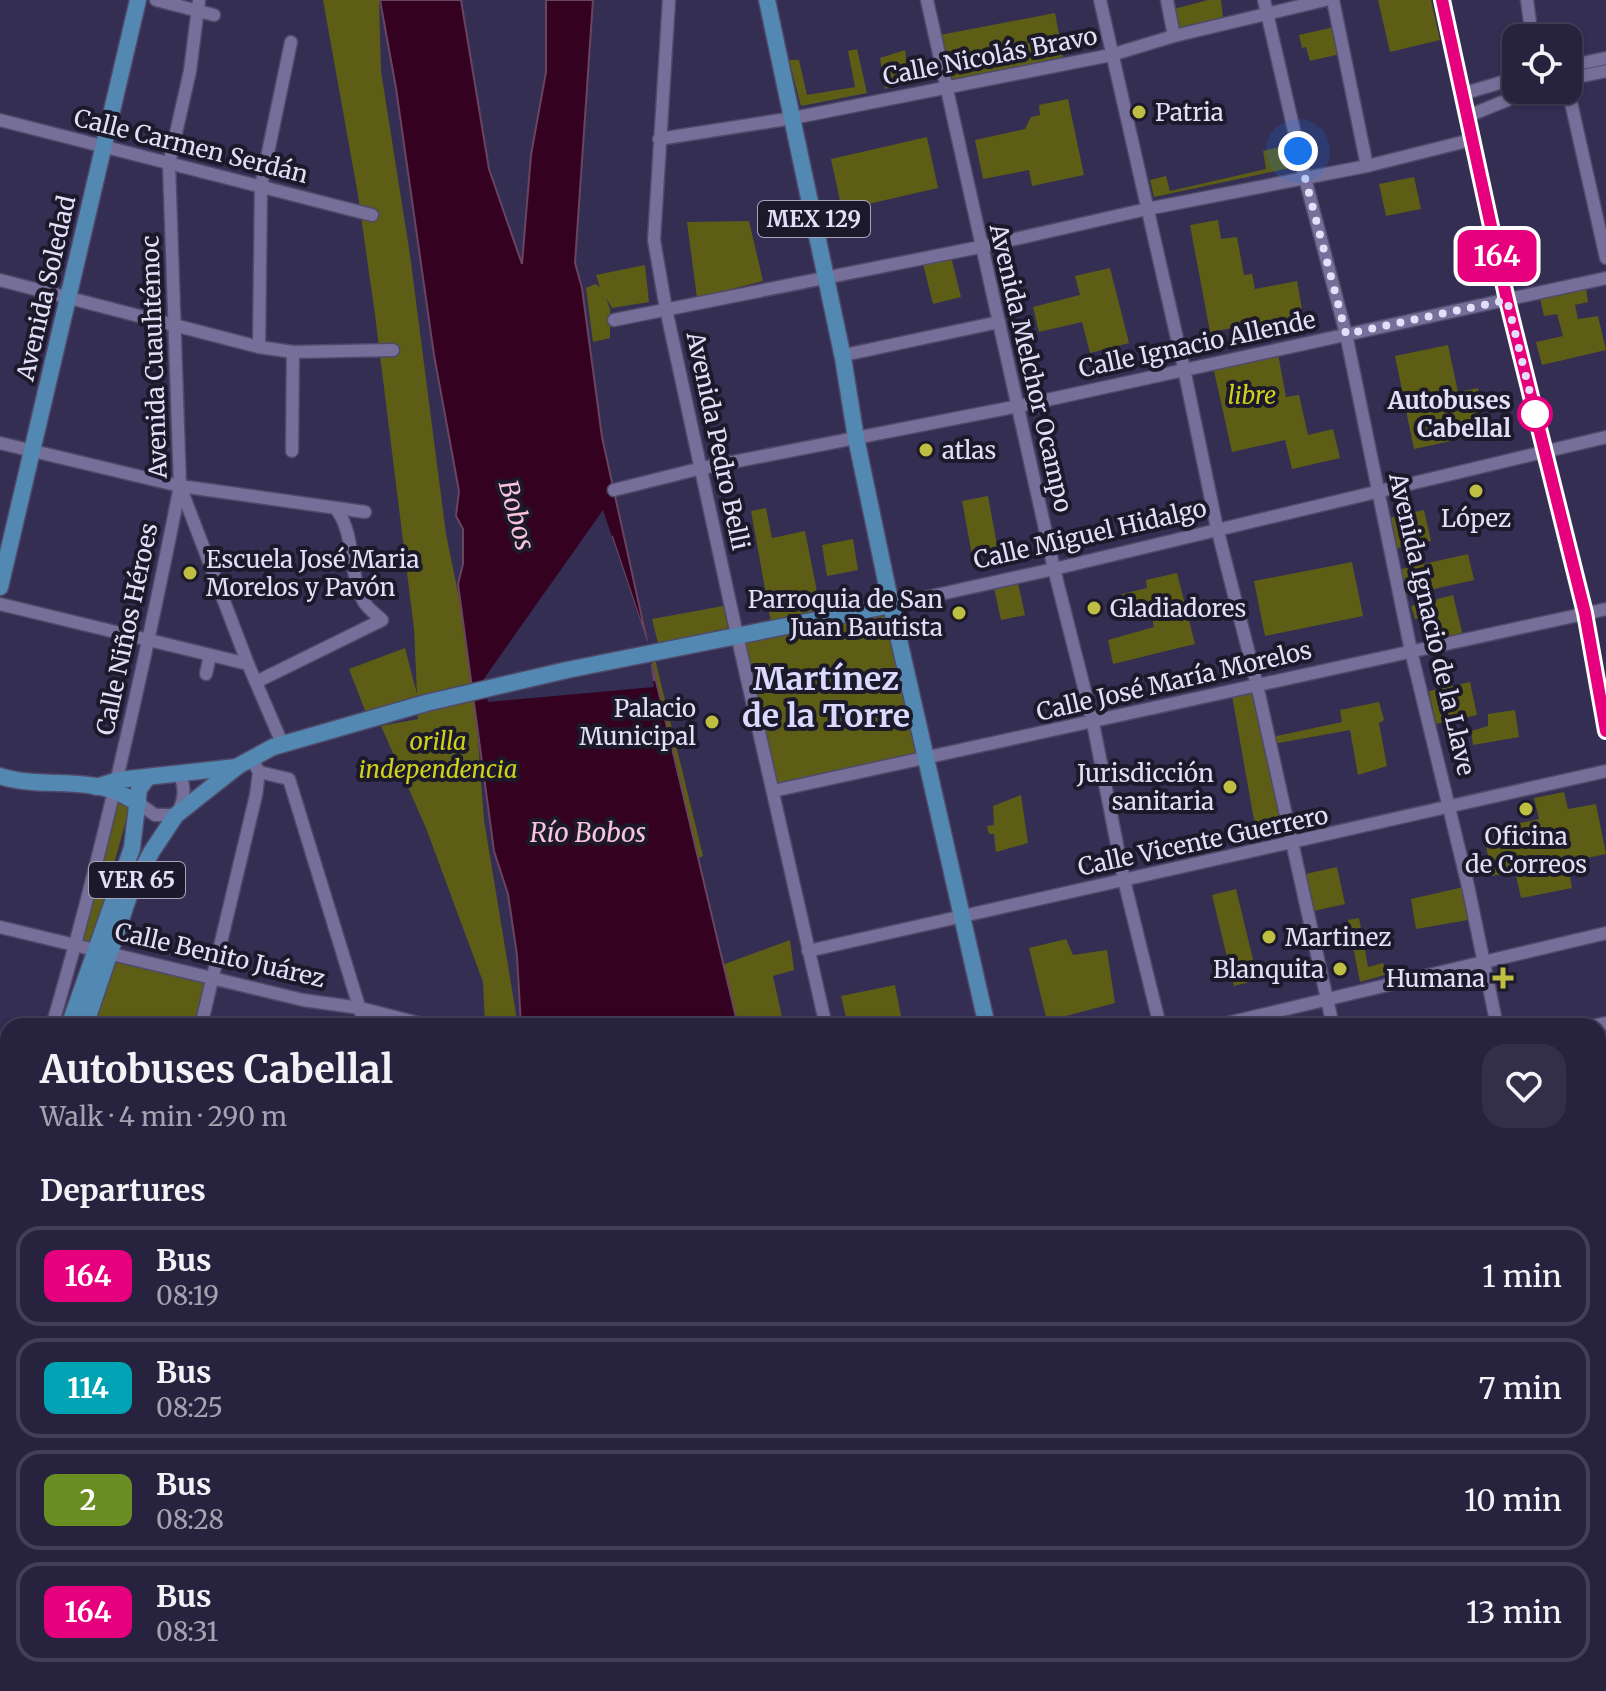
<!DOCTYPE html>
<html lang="en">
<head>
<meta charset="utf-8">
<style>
	body { margin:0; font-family:Merriweather,serif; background:#332f49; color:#f1f3f6; height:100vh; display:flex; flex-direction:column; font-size:30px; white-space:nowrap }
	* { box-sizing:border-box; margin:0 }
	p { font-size:26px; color:#a4a4b0 }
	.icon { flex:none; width:44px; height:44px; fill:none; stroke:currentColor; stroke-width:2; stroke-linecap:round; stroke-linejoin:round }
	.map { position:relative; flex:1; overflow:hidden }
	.drawer { position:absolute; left:0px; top:1018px; width:1606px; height:674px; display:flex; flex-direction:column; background:#27223e; border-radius:24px 24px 0 0; box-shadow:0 2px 6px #0004,0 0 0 2px #433f58 }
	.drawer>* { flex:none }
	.badge { padding:0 16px; border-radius:12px; font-size:28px; line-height:52px }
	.controls { position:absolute; left:1502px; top:24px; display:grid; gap:16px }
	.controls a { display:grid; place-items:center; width:80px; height:80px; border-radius:16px; background:#27223e; box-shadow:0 2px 6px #0004,0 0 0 2px #433f58; font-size:40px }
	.you { position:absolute; width:40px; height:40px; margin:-20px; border:6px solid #fff; border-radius:50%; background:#1a73e8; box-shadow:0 0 0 12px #1a73e833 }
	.map>.badge { position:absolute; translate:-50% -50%; box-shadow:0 0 0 4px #fff }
	h2 { padding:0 40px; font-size:30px; line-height:72px }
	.round { display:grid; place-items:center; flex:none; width:84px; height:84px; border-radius:24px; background:#332f49 }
	.headline { display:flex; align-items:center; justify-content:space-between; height:136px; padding:0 40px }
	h1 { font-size:38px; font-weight:700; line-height:60px }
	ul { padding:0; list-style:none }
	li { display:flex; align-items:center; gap:24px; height:100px; margin:0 16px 12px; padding:0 24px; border:4px solid #433f58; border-radius:24px }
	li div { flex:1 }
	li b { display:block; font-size:30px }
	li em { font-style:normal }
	li .badge { min-width:88px; font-weight:700; text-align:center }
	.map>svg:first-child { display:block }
	.green { fill:#5d5d16 }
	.water { fill:#350120; stroke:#694461; stroke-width:2 }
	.pier { fill:#342e53 }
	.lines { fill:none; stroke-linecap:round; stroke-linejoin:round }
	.minor-casing { stroke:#504a6a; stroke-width:15 }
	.major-casing { stroke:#504a6a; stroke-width:19 }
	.minor { stroke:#756f99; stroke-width:12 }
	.major { stroke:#5288b1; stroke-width:16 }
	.line-casing { stroke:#fff; stroke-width:18 }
	.line { stroke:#e6007e; stroke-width:12 }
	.walk { stroke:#e2e0f8; stroke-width:8; stroke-dasharray:0 14.4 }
	.poi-dot { fill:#bebf42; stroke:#1c1a2a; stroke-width:3 }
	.stop-dot { fill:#fff; stroke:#e6007e; stroke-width:4 }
	.labels { text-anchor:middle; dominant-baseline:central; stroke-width:8; stroke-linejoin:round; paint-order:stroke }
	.shield { fill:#1c1a2a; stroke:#a7a5ba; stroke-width:2 }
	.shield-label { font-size:22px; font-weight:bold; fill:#e2e0f8 }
	.street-label { font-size:24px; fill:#e2e0f8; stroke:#1c1a2a }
	.poi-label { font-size:24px; fill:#e2e0f8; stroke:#1c1a2a; text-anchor:start }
	.park-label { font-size:24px; font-style:italic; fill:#d0d11b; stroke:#1c1a2a }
	.stop-label { font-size:24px; font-weight:bold; fill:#e2e0f8; stroke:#1c1a2a; text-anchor:end }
	.water-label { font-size:26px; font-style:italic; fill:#fac3dc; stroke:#1c1a2a }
	.district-label { font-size:32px; font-weight:bold; fill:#dcd9fe; stroke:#1c1a2a }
</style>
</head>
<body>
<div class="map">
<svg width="1606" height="1691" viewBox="0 0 1606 1691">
	<rect width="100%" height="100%" fill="#342e53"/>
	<!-- green -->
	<g class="green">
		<polygon points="323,0 379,0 381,71 410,255 446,534 472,662 484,820 518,1026 485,1026 483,982 426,828 381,726 418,719 417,700 366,713 349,669 405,648 417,694 414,629 375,315 358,195"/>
		<polygon points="1208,0 1221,0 1223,17 1174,30 1170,10"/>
		<polygon points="1378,0 1431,0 1440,40 1390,52"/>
		<polygon points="1055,13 1064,62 949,84 940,35"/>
		<polygon points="1334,27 1340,54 1310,61 1306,47 1302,48 1299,35"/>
		<polygon points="857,49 867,93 801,106 789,60 799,60 807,95 855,87 848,51"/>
		<polygon points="905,50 910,83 885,89 880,58"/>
		<polygon points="1068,99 1084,175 1032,186 1029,170 983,179 975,140 1025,129 1031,117 1040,115 1039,105"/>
		<polygon points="927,137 938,188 842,210 831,159"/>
		<polygon points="1288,145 1294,167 1154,197 1150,180 1166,176 1170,191 1266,169 1263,151"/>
		<polygon points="1414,177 1421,209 1386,216 1379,184"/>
		<polygon points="1218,220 1221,239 1237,237 1244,275 1252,274 1255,289 1297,281 1303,315 1210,332 1190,225"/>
		<polygon points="749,221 763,281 697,298 687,222"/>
		<polygon points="951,257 961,297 933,304 923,264"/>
		<polygon points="645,265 649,302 612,308 606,298 610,309 610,338 593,342 586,288 595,284 600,287 596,275"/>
		<polygon points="1110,268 1129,343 1090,353 1082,322 1039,332 1033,307 1080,295 1075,276"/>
		<polygon points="1586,289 1588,302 1575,305 1578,319 1598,316 1606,350 1542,365 1536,342 1563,336 1557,314 1544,316 1540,298"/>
		<polygon points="1448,345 1458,392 1478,388 1484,420 1463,424 1465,438 1414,449 1404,401 1391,403 1389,393 1402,390 1395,356"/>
		<polygon points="1278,354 1286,397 1299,395 1308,435 1333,429 1340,458 1292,469 1285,440 1232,452 1214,371"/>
		<polygon points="988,496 998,550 972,555 962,501"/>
		<polygon points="766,508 772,538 805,531 821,612 771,622 751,511"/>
		<polygon points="1424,510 1431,541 1394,549 1388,518"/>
		<polygon points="853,539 858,570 827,576 822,545"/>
		<polygon points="1468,554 1474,580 1403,596 1397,570"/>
		<polygon points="1352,562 1363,616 1265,636 1254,581"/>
		<polygon points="1177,573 1195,644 1113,664 1108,640 1154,627 1149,602 1123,610 1122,594 1147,588 1146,580"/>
		<polygon points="1018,583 1025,615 1001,620 994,588"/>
		<polygon points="1453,595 1463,636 1437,642 1432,616 1415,619 1411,606"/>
		<polygon points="723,606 728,628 658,643 652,619"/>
		<polygon points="889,607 922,757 773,791 740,641"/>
		<polygon points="655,659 703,856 696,859 652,664"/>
		<polygon points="1470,682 1477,715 1436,724 1429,691"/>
		<polygon points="1254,686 1285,832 1257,837 1232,696"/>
		<polygon points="1379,702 1384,720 1379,723 1387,766 1358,775 1350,730 1273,744 1272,737 1342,722 1340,710"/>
		<polygon points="1515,710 1519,737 1473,745 1471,731 1488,726 1488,714"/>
		<polygon points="1564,792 1568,809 1596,804 1606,854 1582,859 1583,868 1569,871 1572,888 1521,898 1515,871 1492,876 1485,841 1522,833 1520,823 1539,819 1534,798"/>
		<polygon points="1021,795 1028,843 996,852 994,834 989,834 987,826 994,825 993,806"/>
		<polygon points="117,799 130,806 91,947 77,944"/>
		<polygon points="1337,867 1345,904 1309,912 1301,875"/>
		<polygon points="1468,886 1474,919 1416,929 1411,899"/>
		<polygon points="1236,889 1258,980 1234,986 1212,895"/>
		<polygon points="1359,918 1368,967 1383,963 1388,974 1360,982 1348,920"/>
		<polygon points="1066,939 1073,955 1107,950 1115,1003 1047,1021 1029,948"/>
		<polygon points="790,940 794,970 773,976 784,1026 738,1026 722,965"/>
		<polygon points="112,956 206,977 196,1026 90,1026"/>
		<polygon points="895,985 903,1026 848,1026 841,996"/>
		<polygon points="1606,1660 1606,1691 1503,1691 1502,1684 1598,1684 1598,1661"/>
		<polygon points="243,1684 524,1684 523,1691 242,1691"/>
		<polygon points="748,1684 960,1684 962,1691 747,1691"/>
	</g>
	<!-- water -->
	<g class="water">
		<polygon points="380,0 461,0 489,169 522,264 531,155 546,72 546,0 593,0 575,263 582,288 602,437 647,641 612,536 654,681 652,664 738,1026 521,1026 517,955 508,894 494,851 458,584 463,564 463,529 456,516 459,491 434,355 396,88"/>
		<polygon points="475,1684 673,1684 673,1691 473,1691"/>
	</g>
	<!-- pier -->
	<polygon class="pier" points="603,510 647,641 654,687 488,702 483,680"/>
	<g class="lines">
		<defs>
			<g id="minor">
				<polyline points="156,0 214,15"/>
				<polyline points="199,0 190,71 169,164 180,486 248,664 282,743"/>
				<polyline points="669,0 654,240 666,309 737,635 826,1026"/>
				<polyline points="927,0 1054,569 1093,723 1124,880 1160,1026"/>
				<polyline points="1100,0 1184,369 1217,528 1257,685 1333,1026"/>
				<polyline points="1167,0 1174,36"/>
				<polyline points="1264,0 1305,178 1346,334 1411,651 1468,886 1497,1026"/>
				<polyline points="1333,0 1367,166"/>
				<polyline points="1442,0 1507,300 1585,613 1606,731"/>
				<polyline points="1527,0 1532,38"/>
				<polyline points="1568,66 1606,58"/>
				<polyline points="1568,79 1606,71"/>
				<polyline points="1568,89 1606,258"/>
				<polyline points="1462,94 1516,78"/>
				<polyline points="1468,116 1532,90"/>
				<polyline points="0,120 372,215"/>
				<polyline points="659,139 793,118 1111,55 1174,36 1325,0"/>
				<polyline points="0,280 259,347 293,352 393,350"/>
				<polyline points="614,320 980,247 1147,209 1367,166 1471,140"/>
				<polyline points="259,347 261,186 291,42"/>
				<polyline points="843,358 849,354 999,322"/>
				<polyline points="0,443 180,486 365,512"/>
				<polyline points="292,451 293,352"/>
				<polyline points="614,490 702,468 1019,406 1606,278"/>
				<polyline points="0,604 248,664"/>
				<polyline points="891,605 1054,569 1606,437"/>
				<polyline points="206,674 210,655"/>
				<path d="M256 682 382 620C376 614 369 610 364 602 348 573 356 537 337 510"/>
				<polyline points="259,772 289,779 365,1026"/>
				<polyline points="773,791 1606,609"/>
				<path d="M138 803 155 815H176C185 801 186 788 179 773"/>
				<polyline points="0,927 303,1000 360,1008 430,1026"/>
				<polyline points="808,951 1606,771"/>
				<path d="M52 1026C104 849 144 668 180 486"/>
				<polyline points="201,1026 256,795 259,772 255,765"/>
				<polyline points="1215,1026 1606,933"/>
				<polyline points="1592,1026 1606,1023"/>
				<polyline points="0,1088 8,1090"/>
				<polyline points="1598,1111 1606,1109"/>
				<polyline points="1598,1192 1606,1190"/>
				<polyline points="0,1199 8,1173"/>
				<polyline points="1598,1281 1606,1279"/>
				<polyline points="1598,1367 1606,1365"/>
				<polyline points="0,1401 8,1403"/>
				<polyline points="1598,1456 1606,1493"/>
				<polyline points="1598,1617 1606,1615"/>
				<polyline points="1484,1684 1486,1691"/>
				<polyline points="222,1691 224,1684"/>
				<polyline points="1290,1691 1323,1684"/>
			</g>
			<g id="major">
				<polyline points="767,0 843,358 856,438 891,605 987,1026"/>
				<polyline points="0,587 138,0"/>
				<path d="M0 776C37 788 78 778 115 791 122 794 130 799 138 803"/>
				<polyline points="96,787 118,780 237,767"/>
				<polyline points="69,1026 132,848 139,789 148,777"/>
				<polyline points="85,1026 131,890 152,851 176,815 238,766 273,747 426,703 567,670 891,605"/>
				<polyline points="0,1251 8,1223"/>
				<polyline points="0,1294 8,1264"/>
				<polyline points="1164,1684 1169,1691"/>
			</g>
		</defs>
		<!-- minor casing -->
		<use href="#minor" class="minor-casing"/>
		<!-- major casing -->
		<use href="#major" class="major-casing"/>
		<!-- minor -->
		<use href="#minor" class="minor"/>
		<!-- major -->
		<use href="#major" class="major"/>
	</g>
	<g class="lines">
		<defs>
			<polyline id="line" points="1442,0 1507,300 1585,613 1606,731"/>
		</defs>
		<!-- line casing -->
		<use href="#line" class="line-casing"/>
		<!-- line -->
		<use href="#line" class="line"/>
		<!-- walk -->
		<polyline class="walk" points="1298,151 1346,334 1507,300 1537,421 1535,414"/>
	</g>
	<!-- markers -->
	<g class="poi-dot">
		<circle cx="1139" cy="112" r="8"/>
		<circle cx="926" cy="450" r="8"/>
		<circle cx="1476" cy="491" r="8"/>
		<circle cx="190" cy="573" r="8"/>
		<circle cx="1094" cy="608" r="8"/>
		<circle cx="959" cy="613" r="8"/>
		<circle cx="712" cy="722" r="8"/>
		<circle cx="1230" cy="787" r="8"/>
		<circle cx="1526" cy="809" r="8"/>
		<circle cx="1269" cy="937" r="8"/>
		<circle cx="1340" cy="969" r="8"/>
		<path d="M1499 966h8v8h8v8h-8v8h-8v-8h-8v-8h8z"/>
	</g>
	<circle class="stop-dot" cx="1535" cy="414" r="16"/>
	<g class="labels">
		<!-- shield labels -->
		<g class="shield">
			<rect x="758" y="201" width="112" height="36" rx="6"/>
			<rect x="89" y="862" width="96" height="36" rx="6"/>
		</g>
		<g class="shield-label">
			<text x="814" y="219">MEX 129</text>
			<text x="137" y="880">VER 65</text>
		</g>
		<!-- street labels -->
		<g class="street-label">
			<text transform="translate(990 56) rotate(-11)">Calle Nicolás Bravo</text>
			<text transform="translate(191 146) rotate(14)">Calle Carmen Serdán</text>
			<text transform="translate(46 288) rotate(-77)">Avenida Soledad</text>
			<text transform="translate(1197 344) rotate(-12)">Calle Ignacio Allende</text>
			<text transform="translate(154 357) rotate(-92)">Avenida Cuauhtémoc</text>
			<text transform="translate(1031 368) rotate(77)">Avenida Melchor Ocampo</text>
			<text transform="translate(718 441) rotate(78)">Avenida Pedro Belli</text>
			<text transform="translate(1090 534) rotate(-13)">Calle Miguel Hidalgo</text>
			<text transform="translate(1432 624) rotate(77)">Avenida Ignacio de la Llave</text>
			<text transform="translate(127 629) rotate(-78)">Calle Niños Héroes</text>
			<text transform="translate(1174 681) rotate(-13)">Calle José María Morelos</text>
			<text transform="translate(1203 841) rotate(-12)">Calle Vicente Guerrero</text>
			<text transform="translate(220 955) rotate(13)">Calle Benito Juárez</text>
		</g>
		<!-- poi labels -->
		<g class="poi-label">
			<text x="1155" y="112">Patria</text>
			<text x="942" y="450">atlas</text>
			<text x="1476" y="518" text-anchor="middle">López</text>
			<text x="206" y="559">Escuela José Maria<tspan x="206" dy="28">Morelos y Pavón</tspan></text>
			<text x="943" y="599" text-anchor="end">Parroquia de San<tspan x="943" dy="28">Juan Bautista</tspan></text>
			<text x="1110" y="608">Gladiadores</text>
			<text x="696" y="708" text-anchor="end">Palacio<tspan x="696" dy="28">Municipal</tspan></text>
			<text x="1214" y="773" text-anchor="end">Jurisdicción<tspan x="1214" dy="28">sanitaria</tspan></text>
			<text x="1526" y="836" text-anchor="middle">Oficina<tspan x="1526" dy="28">de Correos</tspan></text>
			<text x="1285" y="937">Martinez</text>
			<text x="1324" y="969" text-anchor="end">Blanquita</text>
			<text x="1485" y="978" text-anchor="end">Humana</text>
		</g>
		<!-- park labels -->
		<g class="park-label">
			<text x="1252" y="395">libre</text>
			<text x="438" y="741">orilla<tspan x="438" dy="28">independencia</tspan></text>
		</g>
		<!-- stop labels -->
		<g class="stop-label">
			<text x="1511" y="400">Autobuses<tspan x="1511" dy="28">Cabellal</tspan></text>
		</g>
		<!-- water labels -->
		<g class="water-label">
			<text transform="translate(517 515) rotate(75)">Bobos</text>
			<text x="588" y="832">Río Bobos</text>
		</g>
		<!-- district labels -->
		<g class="district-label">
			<text x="826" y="679">Martínez<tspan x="826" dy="37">de la Torre</tspan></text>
		</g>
	</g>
</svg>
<div class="controls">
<a><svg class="icon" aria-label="locate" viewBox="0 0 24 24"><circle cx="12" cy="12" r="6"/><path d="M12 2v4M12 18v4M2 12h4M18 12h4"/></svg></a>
</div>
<div class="you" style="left:1298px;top:151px"></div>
<b class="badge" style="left:1497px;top:256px;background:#e6007e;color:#fff">164</b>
<section class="drawer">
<div class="headline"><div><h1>Autobuses Cabellal</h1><p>Walk · 4 min · 290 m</p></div><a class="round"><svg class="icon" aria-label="heart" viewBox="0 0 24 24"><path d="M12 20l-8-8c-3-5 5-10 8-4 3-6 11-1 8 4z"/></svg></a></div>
<h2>Departures</h2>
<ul>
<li><span class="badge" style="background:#e6007e;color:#fff">164</span><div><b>Bus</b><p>08:19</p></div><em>1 min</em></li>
<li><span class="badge" style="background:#00a3b4;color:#fff">114</span><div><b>Bus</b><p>08:25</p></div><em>7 min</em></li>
<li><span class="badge" style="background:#6b8e23;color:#fff">2</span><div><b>Bus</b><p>08:28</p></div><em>10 min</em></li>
<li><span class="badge" style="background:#e6007e;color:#fff">164</span><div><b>Bus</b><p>08:31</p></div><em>13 min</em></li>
</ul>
</section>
</div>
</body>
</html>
